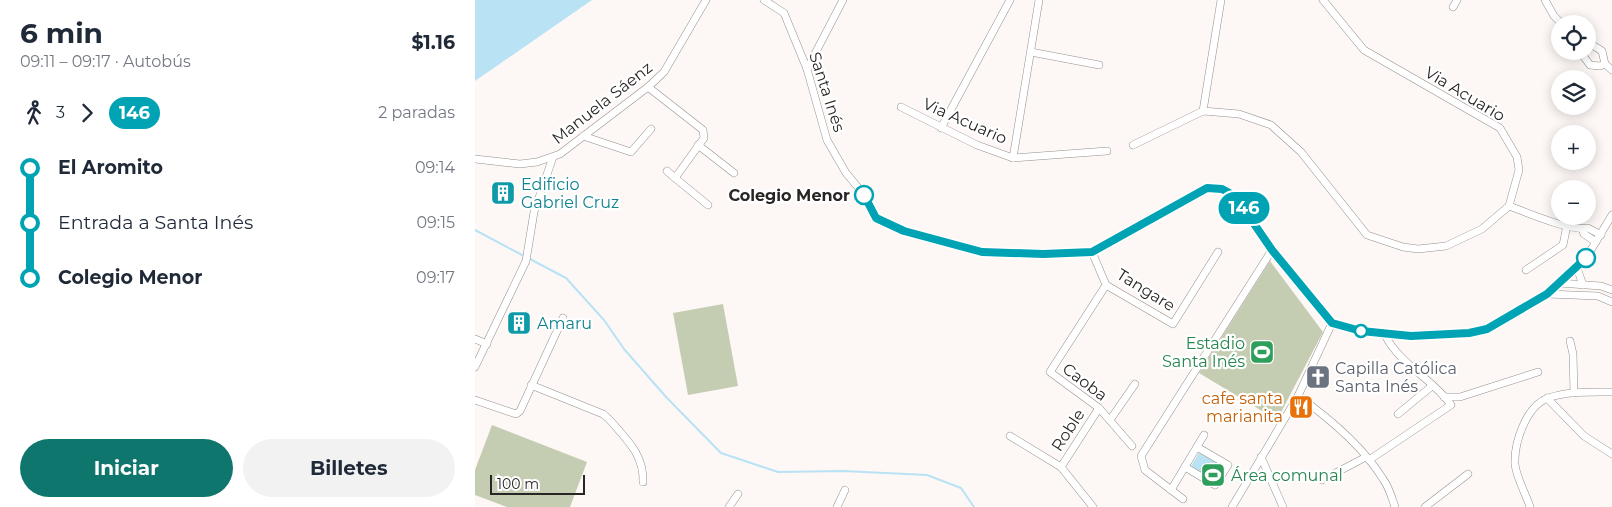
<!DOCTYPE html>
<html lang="es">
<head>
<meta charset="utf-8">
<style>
	body { margin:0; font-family:Montserrat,sans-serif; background:#f2f2f3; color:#1f2937; height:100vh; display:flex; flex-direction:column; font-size:19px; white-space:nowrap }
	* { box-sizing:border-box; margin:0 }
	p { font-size:16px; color:#747a83 }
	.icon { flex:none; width:28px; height:28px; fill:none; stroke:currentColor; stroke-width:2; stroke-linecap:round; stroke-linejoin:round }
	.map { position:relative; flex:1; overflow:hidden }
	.sheet { display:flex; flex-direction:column; background:#fff; width:475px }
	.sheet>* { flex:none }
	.badge { padding:0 10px; border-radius:16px; font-size:18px; line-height:32px }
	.fabs { position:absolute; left:1076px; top:15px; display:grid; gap:10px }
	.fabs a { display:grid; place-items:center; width:45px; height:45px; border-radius:50%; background:#fff; box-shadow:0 2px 12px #0003; font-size:25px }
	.scale { position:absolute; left:15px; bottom:12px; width:95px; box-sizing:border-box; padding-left:5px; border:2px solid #282625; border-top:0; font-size:14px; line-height:18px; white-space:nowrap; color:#282625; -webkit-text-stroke:4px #fff; paint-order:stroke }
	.map>.badge { position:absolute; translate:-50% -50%; box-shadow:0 0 0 2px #fff }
	.legs { display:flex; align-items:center; gap:8px; height:55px; padding:0 20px; font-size:16px }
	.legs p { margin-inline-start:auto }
	.summary { display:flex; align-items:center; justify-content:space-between; height:85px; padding:0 20px }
	h1 { font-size:28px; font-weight:700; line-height:38px }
	.action { display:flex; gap:10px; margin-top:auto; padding:10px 20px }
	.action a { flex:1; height:58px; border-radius:30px; background:#0f766e; color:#fff; font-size:20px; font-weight:700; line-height:58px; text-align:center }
	.action a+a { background:#f2f2f3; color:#1f2937 }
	ul { padding:0 20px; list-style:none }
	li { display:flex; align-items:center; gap:18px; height:55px; font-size:19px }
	li i { display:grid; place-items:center; width:8px; height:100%; margin:0 6px; background:currentColor }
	li i::after { content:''; width:12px; height:12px; margin:-6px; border:4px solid; border-radius:50%; background:#fff }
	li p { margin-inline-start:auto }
	li:first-child i { background:linear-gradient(#0000 50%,currentColor 0) }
	li:last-child i { background:linear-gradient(currentColor 50%,#0000 0) }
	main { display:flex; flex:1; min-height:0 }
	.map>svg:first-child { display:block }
	.green { fill:#c4cdb2 }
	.water { fill:#b9e2f4 }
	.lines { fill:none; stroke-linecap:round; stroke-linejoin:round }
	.stream { stroke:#b9e2f4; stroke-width:2 }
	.minor-casing { stroke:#958f8d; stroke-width:8 }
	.minor { stroke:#fff; stroke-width:7 }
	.line-1-casing { stroke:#fff; stroke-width:11 }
	.line-1 { stroke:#00a3b4; stroke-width:8 }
	.stop-1-dot { fill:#fff; stroke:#00a3b4; stroke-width:2.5 }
	.labels { text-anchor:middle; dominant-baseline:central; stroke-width:4.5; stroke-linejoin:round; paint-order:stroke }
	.street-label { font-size:16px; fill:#282625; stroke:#fff }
	.culture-label { font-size:16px; fill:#0d838f; stroke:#fff; text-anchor:start }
	.stop-label { font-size:16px; font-weight:bold; fill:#282625; stroke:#fff; text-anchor:end }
	.leisure-label { font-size:16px; fill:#27864d; stroke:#fff; text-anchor:end }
	.worship-label { font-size:16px; fill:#5b616d; stroke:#fff; text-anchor:start }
	.food-label { font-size:16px; fill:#c56008; stroke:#fff; text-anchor:end }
</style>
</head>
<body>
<main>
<section class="sheet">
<div class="summary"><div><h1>6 min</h1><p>09:11 – 09:17 · Autobús</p></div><b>$1.16</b></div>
<div class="legs"><svg class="icon" aria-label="walk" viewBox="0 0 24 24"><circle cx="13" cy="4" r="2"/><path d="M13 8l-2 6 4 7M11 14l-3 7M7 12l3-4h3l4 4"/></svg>3<svg class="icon" aria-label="forward" viewBox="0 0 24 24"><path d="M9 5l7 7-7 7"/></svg><b class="badge" style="background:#00a3b4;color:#fff">146</b><p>2 paradas</p></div>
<ul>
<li><i style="color:#00a3b4"></i><b>El Aromito</b><p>09:14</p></li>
<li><i style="color:#00a3b4"></i><span>Entrada a Santa Inés</span><p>09:15</p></li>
<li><i style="color:#00a3b4"></i><b>Colegio Menor</b><p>09:17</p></li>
</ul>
<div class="action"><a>Iniciar</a><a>Billetes</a></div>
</section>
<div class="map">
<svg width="1137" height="507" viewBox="0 0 1137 507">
	<rect width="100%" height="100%" fill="#fdf8f5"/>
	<!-- green -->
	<g class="green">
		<polygon points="795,261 848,332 802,420 724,373"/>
		<polygon points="248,304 263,386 213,395 198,313"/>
		<polygon points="17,425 112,462 95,507 32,507 0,495 0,470"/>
	</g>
	<!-- water -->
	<g class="water">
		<polygon points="0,0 117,0 0,81"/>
		<polygon points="724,453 750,467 741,482 716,466"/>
	</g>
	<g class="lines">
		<!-- stream -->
		<g class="stream">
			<polyline points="0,230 49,256"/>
			<polyline points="53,258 91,278 129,320 149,349 192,398 246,453 303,472 368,471 452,475 486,488 499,507"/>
		</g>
		<defs>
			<g id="minor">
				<polyline points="289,0 309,13 332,69 352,140 371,173 392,198 401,218 429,231 507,252 569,254 617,252 732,188 747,189 760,196 797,250 857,323 910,335 936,336 994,333 1012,329 1072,294 1102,268 1111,258 1137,215"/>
				<polyline points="1070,0 1079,16 1087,24"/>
				<polyline points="978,7 982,0"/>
				<polyline points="1112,46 1119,46 1127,51 1130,64 1137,70"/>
				<polyline points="1109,51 1109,57 1115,65 1125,66 1130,64"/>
				<polyline points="556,52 624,65"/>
				<polyline points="332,69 368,0"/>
				<polyline points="173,87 228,130 229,138 200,178 192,171"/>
				<polyline points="426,107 502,145 538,158 632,151"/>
				<polyline points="728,111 746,0"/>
				<polyline points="466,128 535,0"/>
				<polyline points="108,136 156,152 176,129"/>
				<polyline points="223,145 259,173"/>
				<polyline points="658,145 728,111 764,114 796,125 826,152 892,235 928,247 943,249 971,246 1007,229 1034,206 1044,170 1042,157 1025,128 889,50 848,0"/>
				<polyline points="538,158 564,0"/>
				<polyline points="0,159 45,164 62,162 85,154 173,87 189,72 231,0"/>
				<polyline points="200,178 233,205"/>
				<path d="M1034 206C1051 212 1097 232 1113 228L1126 235"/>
				<polyline points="1107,229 1109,234 1121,242"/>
				<polyline points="617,252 631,285 698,324 743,252"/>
				<polyline points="1102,268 1108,285"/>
				<polyline points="1051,270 1088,245 1092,225"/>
				<polyline points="1084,283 1126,286 1137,290"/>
				<polyline points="631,285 575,372 624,408 657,446"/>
				<polyline points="1072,294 1123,296 1137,302"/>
				<polyline points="0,339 12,344"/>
				<polyline points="1095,341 1098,354 1099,393"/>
				<polyline points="0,367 51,261 59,212 78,157"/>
				<path d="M56 385 128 414 134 419C151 439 169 454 168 482"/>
				<path d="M823 396C854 418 887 445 908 479 914 487 917 498 920 507"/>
				<polyline points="969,397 985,397 1063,372"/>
				<polyline points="1072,398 1109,436 1137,454"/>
				<polyline points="0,400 41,414 45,411 88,318"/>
				<polyline points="923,414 957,386"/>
				<polyline points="635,420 660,384"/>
				<polyline points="535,436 586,467"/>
				<polyline points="786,457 808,507"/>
				<path d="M894 460 976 405C958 379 925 365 910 335"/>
				<polyline points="710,467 740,485 753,465 722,447"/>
				<polyline points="847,480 891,457"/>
				<polyline points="696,490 729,435"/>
				<polyline points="708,499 670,470 666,456 797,250"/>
				<polyline points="254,507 263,494"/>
				<polyline points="362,507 370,490"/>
				<polyline points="618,507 586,467 624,408"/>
				<polyline points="757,507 823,396 857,323"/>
				<polyline points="950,507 993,474"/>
				<path d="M1055 507C1051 494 1041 477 1040 464 1039 443 1051 406 1073 398 1093 391 1116 392 1137 392"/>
			</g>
		</defs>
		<!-- minor casing -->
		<use href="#minor" class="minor-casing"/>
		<!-- minor -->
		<use href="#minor" class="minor"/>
	</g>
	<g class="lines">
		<defs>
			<polyline id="line-1" points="389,195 401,218 429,231 507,252 568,254 617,252 732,188 747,189 760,196 797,250 857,323 886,331 936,336 994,333 1012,329 1072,294 1111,258"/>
		</defs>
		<!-- line-1 casing -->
		<use href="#line-1" class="line-1-casing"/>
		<!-- line-1 -->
		<use href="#line-1" class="line-1"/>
	</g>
	<!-- icons -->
	<defs>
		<symbol id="building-square" viewBox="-11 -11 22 22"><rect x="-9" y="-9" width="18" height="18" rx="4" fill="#0f9aa8" stroke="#fff"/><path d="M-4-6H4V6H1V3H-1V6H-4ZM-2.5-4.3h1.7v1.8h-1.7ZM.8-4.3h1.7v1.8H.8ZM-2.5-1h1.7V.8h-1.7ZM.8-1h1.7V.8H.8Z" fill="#fff"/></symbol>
		<symbol id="stadium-square" viewBox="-11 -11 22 22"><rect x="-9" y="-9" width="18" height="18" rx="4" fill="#2e9e5b" stroke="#fff"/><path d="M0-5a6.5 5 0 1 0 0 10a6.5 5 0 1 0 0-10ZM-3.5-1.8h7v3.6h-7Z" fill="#fff"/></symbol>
		<symbol id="church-square" viewBox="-11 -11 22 22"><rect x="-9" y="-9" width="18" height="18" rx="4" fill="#6b7280" stroke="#fff"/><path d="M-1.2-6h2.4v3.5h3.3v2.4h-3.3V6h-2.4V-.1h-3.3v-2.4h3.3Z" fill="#fff"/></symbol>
		<symbol id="restaurant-square" viewBox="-11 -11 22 22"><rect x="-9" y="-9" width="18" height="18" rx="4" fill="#e8710a" stroke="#fff"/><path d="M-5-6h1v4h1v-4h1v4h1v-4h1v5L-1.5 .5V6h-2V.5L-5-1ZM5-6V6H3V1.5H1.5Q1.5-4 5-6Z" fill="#fff"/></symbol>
	</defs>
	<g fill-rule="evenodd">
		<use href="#building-square" x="14" y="179" width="28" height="28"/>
		<use href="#building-square" x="30" y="309" width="28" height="28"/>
		<use href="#stadium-square" x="773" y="338" width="28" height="28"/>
		<use href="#church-square" x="829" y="363" width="28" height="28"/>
		<use href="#restaurant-square" x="812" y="393" width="28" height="28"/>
		<use href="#stadium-square" x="724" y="461" width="28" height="28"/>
	</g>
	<!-- markers -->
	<g class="stop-1-dot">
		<circle cx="389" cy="195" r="9"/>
		<circle cx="1111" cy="258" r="9"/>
		<circle cx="886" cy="331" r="6"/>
	</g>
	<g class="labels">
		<!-- street labels -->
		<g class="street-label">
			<text transform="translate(352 92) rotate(72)">Santa Inés</text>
			<text transform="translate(990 94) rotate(31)">Via Acuario</text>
			<text transform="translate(127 103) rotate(-38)">Manuela Sáenz</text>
			<text transform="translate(490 121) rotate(24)">Via Acuario</text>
			<text transform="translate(671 290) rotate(32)">Tangare</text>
			<text transform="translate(610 382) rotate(37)">Caoba</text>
			<text transform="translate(593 430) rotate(-57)">Roble</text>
		</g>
		<!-- culture labels -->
		<g class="culture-label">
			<text x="46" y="184">Edificio<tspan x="46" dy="18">Gabriel Cruz</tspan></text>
			<text x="62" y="323">Amaru</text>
		</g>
		<!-- stop labels -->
		<g class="stop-label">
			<text x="375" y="195">Colegio Menor</text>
		</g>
		<!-- leisure labels -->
		<g class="leisure-label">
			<text x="770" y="343">Estadio<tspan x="770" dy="18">Santa Inés</tspan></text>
			<text x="756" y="475" text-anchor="start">Área comunal</text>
		</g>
		<!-- worship labels -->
		<g class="worship-label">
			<text x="860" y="368">Capilla Católica<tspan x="860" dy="18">Santa Inés</tspan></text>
		</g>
		<!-- food labels -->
		<g class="food-label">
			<text x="808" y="398">cafe santa<tspan x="808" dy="18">marianita</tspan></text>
		</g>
	</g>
</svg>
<div class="fabs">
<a><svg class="icon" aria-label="locate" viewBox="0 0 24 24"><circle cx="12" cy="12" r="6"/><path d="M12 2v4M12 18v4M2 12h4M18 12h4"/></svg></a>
<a><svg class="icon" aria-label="layers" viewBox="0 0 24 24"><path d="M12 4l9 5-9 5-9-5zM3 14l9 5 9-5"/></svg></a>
<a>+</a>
<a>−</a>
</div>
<div class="scale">100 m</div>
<b class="badge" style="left:769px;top:208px;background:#00a3b4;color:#fff">146</b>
</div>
</main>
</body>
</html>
